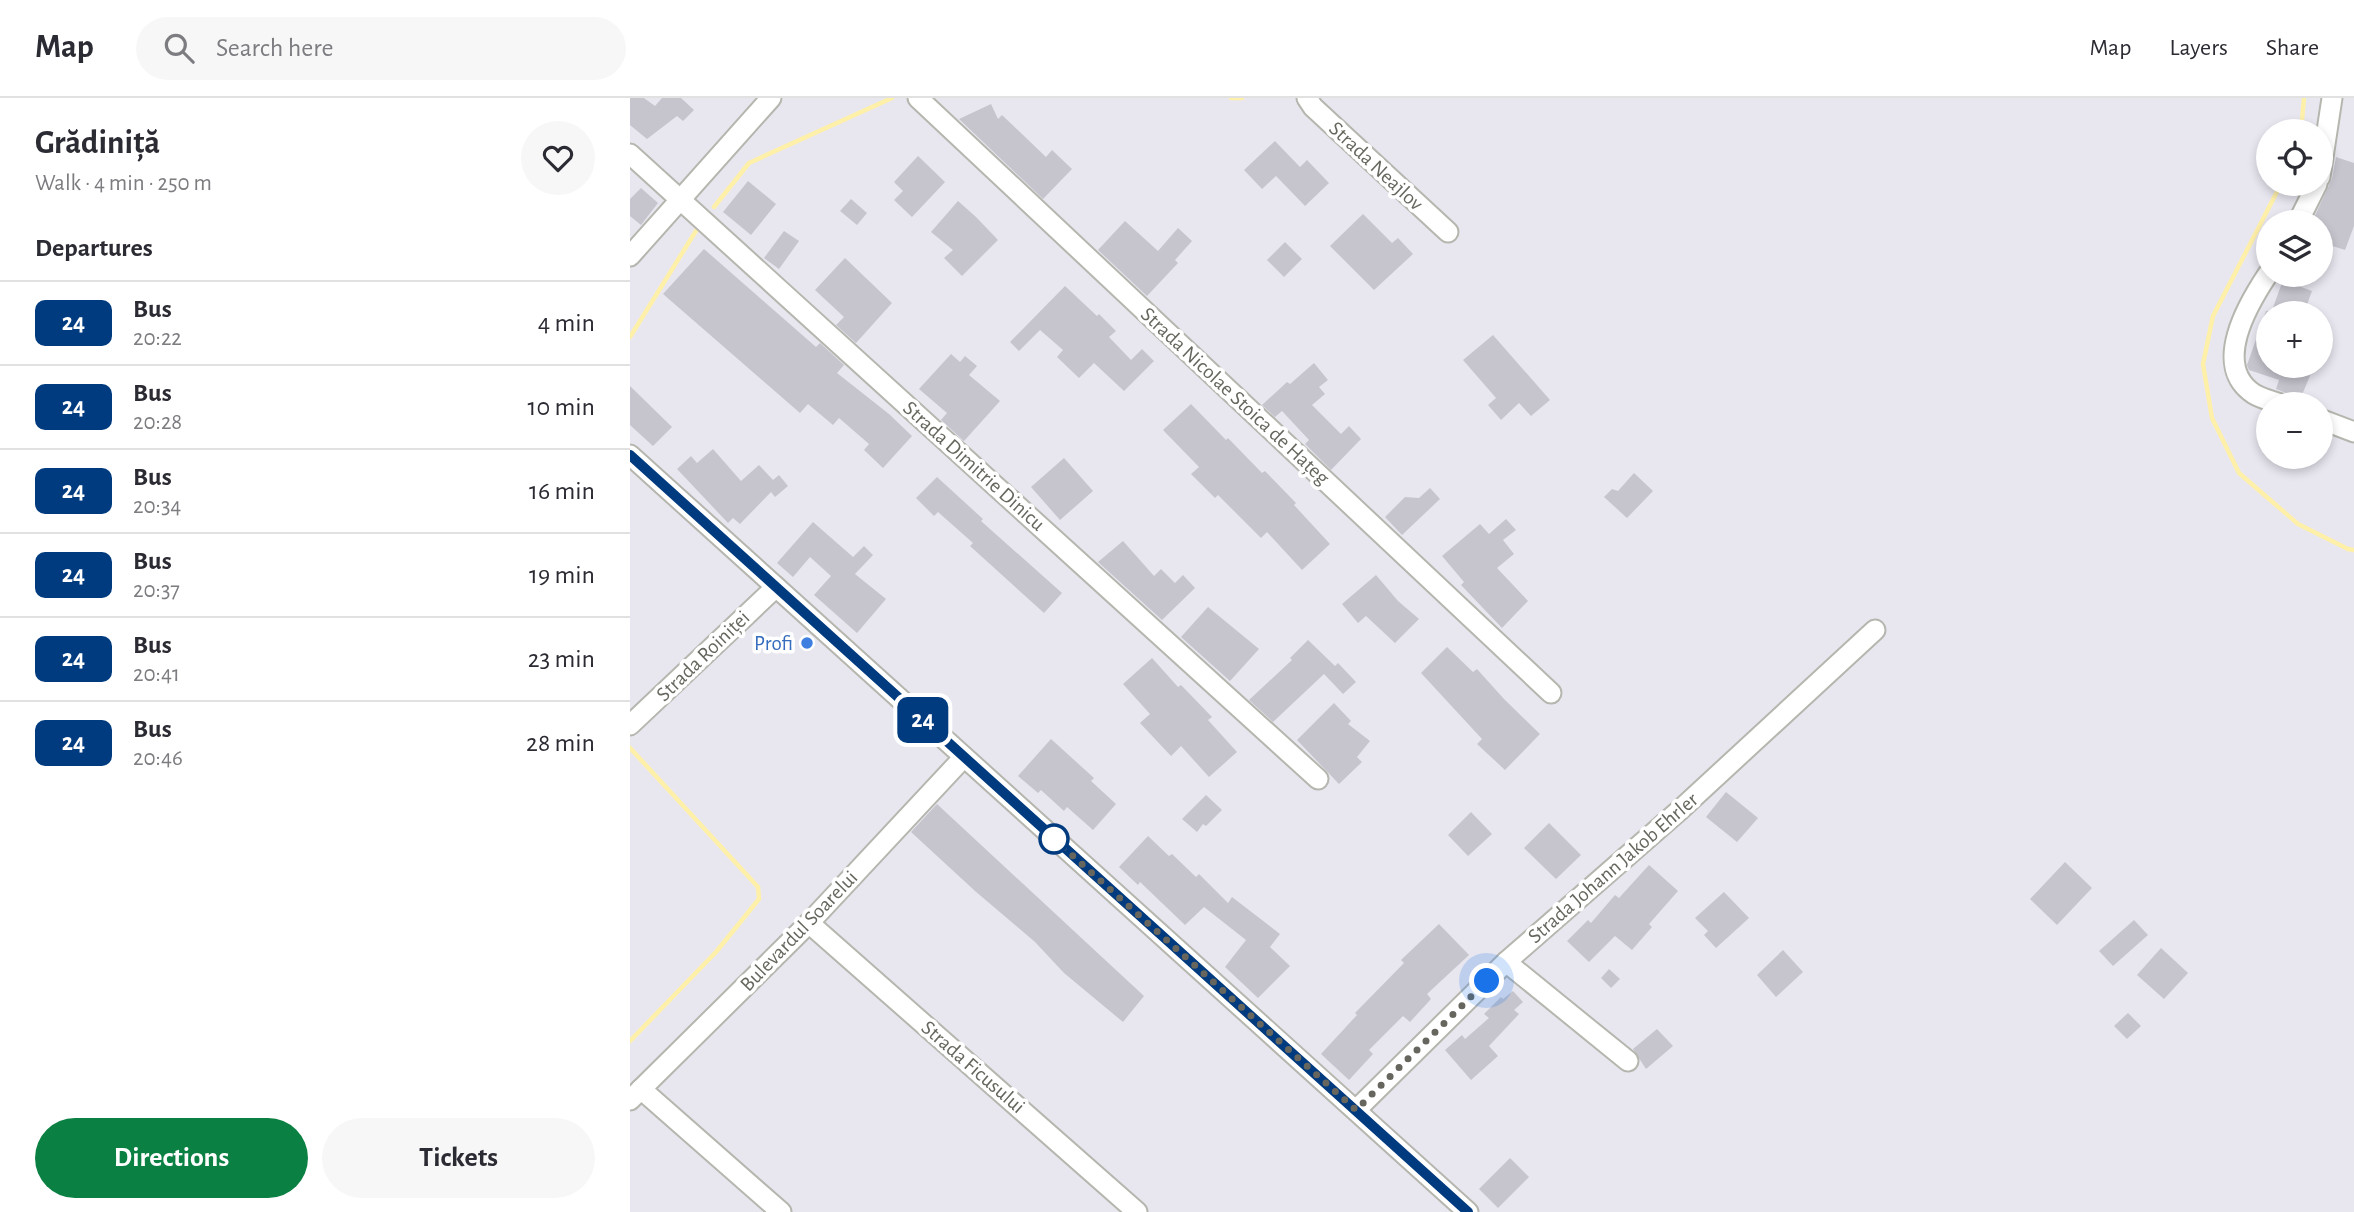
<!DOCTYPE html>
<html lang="en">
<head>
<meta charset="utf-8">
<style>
	body { margin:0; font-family:"Alegreya Sans",sans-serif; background:#f7f7f7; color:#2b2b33; height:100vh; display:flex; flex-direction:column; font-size:26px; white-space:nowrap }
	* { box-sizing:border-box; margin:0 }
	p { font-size:23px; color:#7c7c81 }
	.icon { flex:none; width:38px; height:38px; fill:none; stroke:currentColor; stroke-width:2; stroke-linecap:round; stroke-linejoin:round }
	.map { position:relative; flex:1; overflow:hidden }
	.panel { display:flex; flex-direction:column; background:#fff; width:630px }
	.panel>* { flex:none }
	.badge { padding:0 14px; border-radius:10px; font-size:24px; line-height:46px }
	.tools { position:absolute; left:1626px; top:21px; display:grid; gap:14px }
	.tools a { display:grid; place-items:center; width:77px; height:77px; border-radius:50%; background:#fff; box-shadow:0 4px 10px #0003; font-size:35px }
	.you { position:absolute; width:35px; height:35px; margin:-18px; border:5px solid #fff; border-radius:50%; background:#1a73e8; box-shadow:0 0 0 10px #1a73e833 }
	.map>.badge { position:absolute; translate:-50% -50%; box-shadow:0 0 0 4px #fff }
	h2 { padding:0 35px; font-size:26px; line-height:63px }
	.round { display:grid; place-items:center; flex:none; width:74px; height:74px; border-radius:37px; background:#f7f7f7 }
	.head { display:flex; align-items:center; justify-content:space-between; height:119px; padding:0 35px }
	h1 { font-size:33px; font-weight:600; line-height:52px }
	.primary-button { display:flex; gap:14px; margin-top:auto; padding:14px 35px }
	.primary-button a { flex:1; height:80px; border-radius:42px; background:#0b8043; color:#fff; font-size:28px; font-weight:600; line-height:80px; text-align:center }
	.primary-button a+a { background:#f7f7f7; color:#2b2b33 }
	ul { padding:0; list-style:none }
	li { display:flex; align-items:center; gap:21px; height:84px; padding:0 35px; border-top:2px solid #e1e1e2 }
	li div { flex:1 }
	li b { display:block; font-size:26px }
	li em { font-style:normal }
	li .badge { min-width:77px; font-weight:700; text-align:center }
	header { display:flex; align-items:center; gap:42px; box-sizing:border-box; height:98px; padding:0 35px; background:#fff; border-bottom:2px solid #e1e1e2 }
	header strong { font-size:33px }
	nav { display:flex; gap:38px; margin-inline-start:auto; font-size:24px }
	.search { width:490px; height:63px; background:#f7f7f7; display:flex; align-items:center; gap:18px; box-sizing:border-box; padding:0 24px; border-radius:38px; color:#7c7c81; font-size:26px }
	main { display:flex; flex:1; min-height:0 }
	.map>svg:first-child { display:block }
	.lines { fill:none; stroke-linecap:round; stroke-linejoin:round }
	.stream { stroke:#feefa9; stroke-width:4.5 }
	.building { fill:#c6c5ce }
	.minor-casing { stroke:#b6b6af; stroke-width:23 }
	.minor { stroke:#fff; stroke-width:19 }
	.line-casing { stroke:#fff; stroke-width:16 }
	.line { stroke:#003b80; stroke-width:10 }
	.walk { stroke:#67665e; stroke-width:7; stroke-dasharray:0 12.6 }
	.shop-dot { fill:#3f7fe0; stroke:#fff; stroke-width:2.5 }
	.stop-dot { fill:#fff; stroke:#003b80; stroke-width:3.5 }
	.labels { text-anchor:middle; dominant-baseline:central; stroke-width:7; stroke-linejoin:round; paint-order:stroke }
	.street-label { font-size:21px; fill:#67665e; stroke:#fff }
	.shop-label { font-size:21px; fill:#366cbe; stroke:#fff; text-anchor:end }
</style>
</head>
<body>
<header>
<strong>Map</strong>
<div class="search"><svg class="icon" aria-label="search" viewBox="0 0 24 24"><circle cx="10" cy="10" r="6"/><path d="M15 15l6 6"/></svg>Search here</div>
<nav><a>Map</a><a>Layers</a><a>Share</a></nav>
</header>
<main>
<section class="panel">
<div class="head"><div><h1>Grădiniță</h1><p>Walk · 4 min · 250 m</p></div><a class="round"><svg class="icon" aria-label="heart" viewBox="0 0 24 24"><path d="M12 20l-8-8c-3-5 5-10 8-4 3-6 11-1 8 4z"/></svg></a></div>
<h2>Departures</h2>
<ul>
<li><span class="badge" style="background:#003b80;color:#fff">24</span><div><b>Bus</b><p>20:22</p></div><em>4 min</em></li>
<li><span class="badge" style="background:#003b80;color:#fff">24</span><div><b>Bus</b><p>20:28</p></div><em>10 min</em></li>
<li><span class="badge" style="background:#003b80;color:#fff">24</span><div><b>Bus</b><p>20:34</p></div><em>16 min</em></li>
<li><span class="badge" style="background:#003b80;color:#fff">24</span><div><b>Bus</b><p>20:37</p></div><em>19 min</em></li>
<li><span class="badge" style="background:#003b80;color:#fff">24</span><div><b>Bus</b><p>20:41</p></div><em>23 min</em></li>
<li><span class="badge" style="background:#003b80;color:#fff">24</span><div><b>Bus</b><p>20:46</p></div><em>28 min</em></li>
</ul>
<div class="primary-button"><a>Directions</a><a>Tickets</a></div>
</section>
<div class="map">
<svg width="1724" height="1114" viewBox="0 0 1724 1114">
	<rect width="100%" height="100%" fill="#e8e7f0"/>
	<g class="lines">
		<!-- stream -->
		<g class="stream">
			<polyline points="601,0 612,0"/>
			<polyline points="1671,33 1674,0"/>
			<polyline points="1651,86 1583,218 1573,266 1582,320 1609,375 1668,426 1718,451 1724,452"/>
			<polyline points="84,109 119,65 262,0"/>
			<polyline points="0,239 69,128"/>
			<polyline points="0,650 128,789 129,801 86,854 0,943"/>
		</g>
	</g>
	<!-- building -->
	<g class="building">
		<polygon points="0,0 14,0 25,8 32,0 51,0 64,12 53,23 47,18 17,41 0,27"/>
		<polygon points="361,6 368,21 372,17 416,59 422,52 442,71 413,101 329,21"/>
		<polygon points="645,43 670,69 677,62 699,85 675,108 646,78 632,91 614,72"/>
		<polygon points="288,58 315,84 282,119 264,102 273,93 264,84"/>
		<polygon points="1706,59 1724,65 1724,128 1715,152 1690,144 1690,124 1682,124 1702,81"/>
		<polygon points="118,83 146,106 121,137 93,114"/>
		<polygon points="11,90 28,105 11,127 0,118 0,101"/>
		<polygon points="221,101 237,115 227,127 210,113"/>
		<polygon points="328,103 346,119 368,142 332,178 314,160 323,152 301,134"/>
		<polygon points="733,116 762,145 768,140 783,156 744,192 700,148"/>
		<polygon points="495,123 528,153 548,130 562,143 545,162 548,165 517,198 468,152"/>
		<polygon points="154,133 169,143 149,171 134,160"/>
		<polygon points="655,144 672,161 654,179 637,162"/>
		<polygon points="74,151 186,249 190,245 214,267 207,275 259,316 282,338 253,370 234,352 239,346 209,320 203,327 178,306 170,315 33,196"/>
		<polygon points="215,160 262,205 226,245 206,227 214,219 185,192"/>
		<polygon points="1653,182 1682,193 1674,215 1641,215"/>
		<polygon points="435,188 467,218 469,216 486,233 479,239 501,262 512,251 524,263 494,293 464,265 449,280 427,259 433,252 410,232 389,253 380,244"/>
		<polygon points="1636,213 1638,213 1638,268 1670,268 1682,273 1669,304 1656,295 1646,291 1649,282 1619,272 1617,267"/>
		<polygon points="863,237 920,302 901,318 889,305 871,322 858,307 866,300 833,262"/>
		<polygon points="321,256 330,264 335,258 347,268 339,277 370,303 334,343 311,322 317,315 289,291"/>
		<polygon points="684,265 698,282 689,289 695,296 682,307 711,336 719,328 731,341 701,372 675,346 679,342 652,313 645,319 632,307 657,284 660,286"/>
		<polygon points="0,288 42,329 23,348 0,327"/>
		<polygon points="561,306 596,342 598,340 632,375 635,373 666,405 664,407 700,446 672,472 637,434 631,440 588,397 585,400 561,376 569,369 533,332"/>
		<polygon points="83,351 111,383 129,367 143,382 149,377 158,388 145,399 141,394 110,426 103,420 98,425 47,371 61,358 67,365"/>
		<polygon points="434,360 463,393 430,422 401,389"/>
		<polygon points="1004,375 1023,393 997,420 974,399 982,391 988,393"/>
		<polygon points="307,379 353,421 351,423 432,495 414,515 340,448 343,445 308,414 304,418 286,400"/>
		<polygon points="800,390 810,401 772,437 755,419 775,399 789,400"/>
		<polygon points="876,421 886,432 873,442 884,456 867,470 898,503 872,530 831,487 834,484 812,458 850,426 859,436"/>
		<polygon points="183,424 223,459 234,448 243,457 225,476 256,501 227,535 184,497 201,478 180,459 163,479 147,465"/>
		<polygon points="493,443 524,478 531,471 545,485 553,477 565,490 532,522 468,464"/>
		<polygon points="746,477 768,503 789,521 765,545 736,518 728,525 712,506"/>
		<polygon points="578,509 629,551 600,583 551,539"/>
		<polygon points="678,542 705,568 708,565 726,584 713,596 694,576 643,624 619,602 662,562 660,560"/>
		<polygon points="817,549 843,574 847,571 874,601 910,636 875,672 847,646 852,641 791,575"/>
		<polygon points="522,560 548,589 551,587 582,619 578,622 607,654 579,679 551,648 541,658 510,625 520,616 493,586"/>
		<polygon points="704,605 721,623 718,626 740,643 727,659 732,664 709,686 667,642"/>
		<polygon points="421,641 464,680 461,683 486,706 463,732 437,709 434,713 411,692 408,695 388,678"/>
		<polygon points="1096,694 1128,720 1107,744 1076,719"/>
		<polygon points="576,697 592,712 576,728 573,726 567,734 552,721"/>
		<polygon points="307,706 514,898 493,924 434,875 405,844 345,793 281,734"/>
		<polygon points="841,714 862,736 838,758 818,737"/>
		<polygon points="919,725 951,757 926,781 894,750"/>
		<polygon points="518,738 539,758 542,756 566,779 569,776 598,805 602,799 650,836 640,849 660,868 628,900 595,869 616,842 574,809 555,827 510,784 508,787 489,769"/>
		<polygon points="1435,764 1462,790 1427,827 1400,801"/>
		<polygon points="1019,767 1048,793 1019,826 1022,829 1002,852 985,838 959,864 937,843 958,822 961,825 985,797 989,800"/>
		<polygon points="1094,794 1119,820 1086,850 1074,837 1078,833 1065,820"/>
		<polygon points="1504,822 1518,837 1483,868 1469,853"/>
		<polygon points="809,826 839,857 797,896 801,901 780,924 773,918 739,952 743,956 719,982 691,956 727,917 725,915 774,865 771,862"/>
		<polygon points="1531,850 1558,875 1534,901 1507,877"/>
		<polygon points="1153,852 1173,874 1146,899 1127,877"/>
		<polygon points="979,871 990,881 981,890 971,880"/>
		<polygon points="883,893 893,904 884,912 889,916 859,948 868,958 841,982 815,952 832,937 835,941 859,920 854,916 871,899 873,901"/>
		<polygon points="1498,915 1511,928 1497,941 1484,928"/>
		<polygon points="1027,931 1043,948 1016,971 1003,951"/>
		<polygon points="880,1060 899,1079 868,1110 849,1091"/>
	</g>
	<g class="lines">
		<defs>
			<g id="minor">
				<polyline points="288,0 921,595"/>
				<polyline points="677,0 683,9 818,134"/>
				<polyline points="0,56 688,681"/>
				<polyline points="1690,79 1702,0"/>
				<polyline points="1668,124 1687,86"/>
				<polyline points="0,158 141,0"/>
				<path d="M1638 176C1618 206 1581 268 1624 296 1632 301 1643 303 1651 306"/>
				<polyline points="1690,321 1724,334"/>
				<polyline points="0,357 838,1114"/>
				<polyline points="0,627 146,489"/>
				<polyline points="179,825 507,1114"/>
				<polyline points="876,864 998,963"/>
				<polyline points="11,991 151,1114"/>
				<polyline points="0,1002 179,825 334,659"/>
				<polyline points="726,1012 876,864 1051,711 1245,532"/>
			</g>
		</defs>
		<!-- minor casing -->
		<use href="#minor" class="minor-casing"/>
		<!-- minor -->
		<use href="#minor" class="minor"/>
	</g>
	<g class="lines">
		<defs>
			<polyline id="line" points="0,357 838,1114"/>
		</defs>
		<!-- line casing -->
		<use href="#line" class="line-casing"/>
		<!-- line -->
		<use href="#line" class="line"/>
		<!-- walk -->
		<polyline class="walk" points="424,741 726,1012 857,883"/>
	</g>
	<!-- markers -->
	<circle class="shop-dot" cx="177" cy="545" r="7"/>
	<circle class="stop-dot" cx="424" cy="741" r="14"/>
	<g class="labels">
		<!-- street labels -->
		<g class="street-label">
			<text transform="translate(746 68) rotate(43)">Strada Neajlov</text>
			<text transform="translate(605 298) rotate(43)">Strada Nicolae Stoica de Hațeg</text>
			<text transform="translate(344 368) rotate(42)">Strada Dimitrie Dinicu</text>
			<text transform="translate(73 558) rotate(-44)">Strada Roiniței</text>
			<text transform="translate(983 770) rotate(-41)">Strada Johann Jakob Ehrler</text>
			<text transform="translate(169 833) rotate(-46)">Bulevardul Soarelui</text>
			<text transform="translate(343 969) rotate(41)">Strada Ficusului</text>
		</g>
		<!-- shop labels -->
		<g class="shop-label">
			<text x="163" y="545">Profi</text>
		</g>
	</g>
</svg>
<div class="tools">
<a><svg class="icon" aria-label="locate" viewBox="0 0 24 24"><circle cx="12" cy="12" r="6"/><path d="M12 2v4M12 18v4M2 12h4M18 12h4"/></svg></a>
<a><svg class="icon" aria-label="layers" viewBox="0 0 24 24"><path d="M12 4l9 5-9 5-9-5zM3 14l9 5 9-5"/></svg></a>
<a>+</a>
<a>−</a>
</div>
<div class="you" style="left:857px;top:883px"></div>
<b class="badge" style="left:293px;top:622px;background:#003b80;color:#fff">24</b>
</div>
</main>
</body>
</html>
